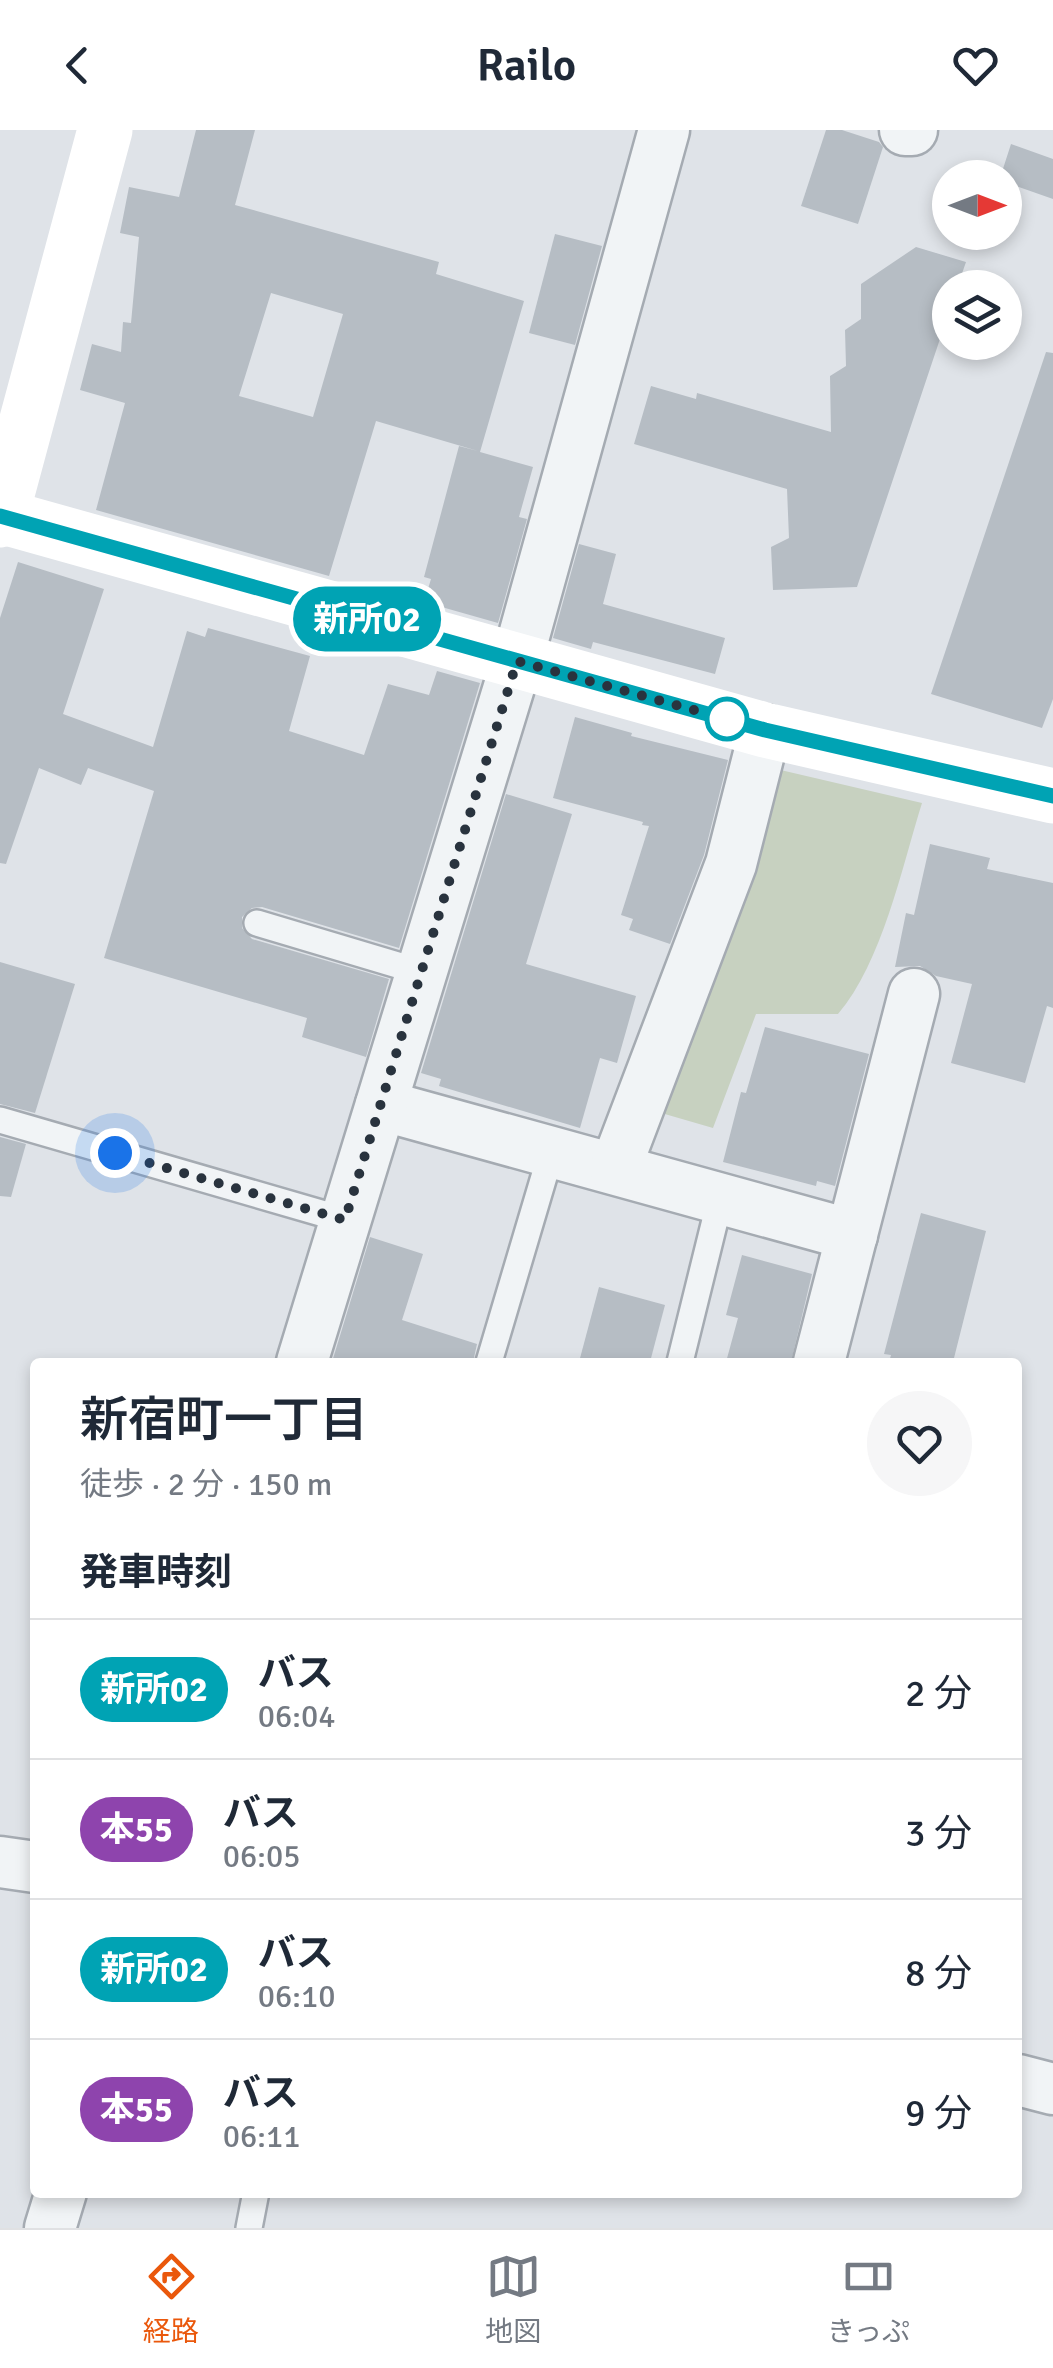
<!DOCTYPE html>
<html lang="ja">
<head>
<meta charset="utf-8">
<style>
	body { margin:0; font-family:Signika,"Noto Sans JP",sans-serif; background:#f6f6f7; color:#1f2937; height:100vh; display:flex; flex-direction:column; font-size:38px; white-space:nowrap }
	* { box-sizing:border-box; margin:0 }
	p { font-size:32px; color:#747a83 }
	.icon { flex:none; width:55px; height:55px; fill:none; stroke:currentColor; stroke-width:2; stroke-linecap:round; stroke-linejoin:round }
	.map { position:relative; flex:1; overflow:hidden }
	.drawer { position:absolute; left:30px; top:1228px; width:992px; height:840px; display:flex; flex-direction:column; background:#fff; border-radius:10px; box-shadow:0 5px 15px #0003 }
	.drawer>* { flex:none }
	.badge { padding:0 20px; border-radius:32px; font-size:35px; line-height:65px }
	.needle { width:65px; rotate:90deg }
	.controls { position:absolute; left:932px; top:30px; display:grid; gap:20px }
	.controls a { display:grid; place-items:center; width:90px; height:90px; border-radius:50%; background:#fff; box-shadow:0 5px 15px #0003; font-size:50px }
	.you { position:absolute; width:50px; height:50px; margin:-25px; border:8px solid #fff; border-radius:50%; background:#1a73e8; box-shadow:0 0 0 15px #1a73e833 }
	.map>.badge { position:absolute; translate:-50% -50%; box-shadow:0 0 0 5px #fff }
	h2 { padding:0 50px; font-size:38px; line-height:90px }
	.round { display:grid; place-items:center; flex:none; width:105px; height:105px; border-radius:52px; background:#f6f6f7 }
	.overview { display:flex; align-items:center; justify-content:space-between; height:170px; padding:0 50px }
	h1 { font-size:48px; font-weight:600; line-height:75px }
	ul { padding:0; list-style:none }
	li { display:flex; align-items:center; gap:30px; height:140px; padding:0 50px; border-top:2px solid #e0e1e3 }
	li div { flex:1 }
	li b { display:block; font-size:38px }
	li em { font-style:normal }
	li .badge { min-width:110px; font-weight:700; text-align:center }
	header { display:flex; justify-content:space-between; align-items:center; height:130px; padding:0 50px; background:#fff; font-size:45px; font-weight:600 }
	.menu { display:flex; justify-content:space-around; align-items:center; height:140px; border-top:2px solid #e0e1e3; background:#fff; font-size:28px; color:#747a83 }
	.menu a { display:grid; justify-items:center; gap:5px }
	.menu .on { color:#ea580c }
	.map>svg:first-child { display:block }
	.green { fill:#c7d1c0 }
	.building { fill:#b6bdc4; fill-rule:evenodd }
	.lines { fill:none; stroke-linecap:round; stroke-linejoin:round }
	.lane-casing { stroke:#a5abb2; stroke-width:30 }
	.street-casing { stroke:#a5abb2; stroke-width:55 }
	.lane { stroke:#f1f4f6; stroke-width:25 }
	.street { stroke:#f1f4f6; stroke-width:50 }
	.secondary { stroke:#fff; stroke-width:55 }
	.line-casing { stroke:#fff; stroke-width:22 }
	.line { stroke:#00a3b4; stroke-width:15 }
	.walk { stroke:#29333e; stroke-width:10; stroke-dasharray:0 18 }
	.stop-dot { fill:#fff; stroke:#00a3b4; stroke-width:5 }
</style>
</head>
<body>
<header><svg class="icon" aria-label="back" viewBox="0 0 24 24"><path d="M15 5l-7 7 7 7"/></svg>Railo<svg class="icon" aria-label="heart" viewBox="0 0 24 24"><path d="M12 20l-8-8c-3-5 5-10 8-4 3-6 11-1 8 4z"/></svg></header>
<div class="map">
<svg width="1053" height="2098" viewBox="0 0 1053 2098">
	<rect width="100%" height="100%" fill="#dfe3e8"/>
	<!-- green -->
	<path class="green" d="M772 638 922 673C902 737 882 833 838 884H756L713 998 651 980Z"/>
	<!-- building -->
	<g class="building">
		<path d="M196 0H255L235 75 439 132 436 144 524 171 480 322 533 337 519 387 527 389 498 493 424 472 431 449 424 447 459 316 478 321 376 291 329 446 96 380 125 273 80 260 92 214 121 222 123 192 131 193 139 107 120 103 129 57 179 67ZM271 163 343 184 313 287 239 266Z"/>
		<polygon points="826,0 842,0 879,12 883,17 858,94 801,76"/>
		<polygon points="1011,14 1053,29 1053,69 1005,52 1005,48 1000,48"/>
		<polygon points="555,104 602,116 575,215 529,203"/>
		<polygon points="916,117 966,132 957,158 950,158 950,179 857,457 773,460 771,417 789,408 787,359 634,314 651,256 696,269 697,263 831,302 830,246 846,236 845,200 861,189 861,154"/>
		<polygon points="1046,222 1053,223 1053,569 1042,598 931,564"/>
		<polygon points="579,414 616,424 603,474 725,508 715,544 593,512 591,519 553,508"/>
		<polygon points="18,432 104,459 63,584 153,617 187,501 205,507 208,498 310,526 289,601 364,625 388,554 429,565 437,541 480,553 399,818 262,777 252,778 242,787 242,798 252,809 389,849 366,927 302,907 307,888 104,828 154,661 88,638 81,655 39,638 6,734 0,733 0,488"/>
		<polygon points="575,587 632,603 631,606 728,630 704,725 670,814 629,800 633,789 621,785 649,696 642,695 643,692 553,668"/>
		<polygon points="506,664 572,684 526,834 636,866 617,933 600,928 580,998 439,956 441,949 421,943"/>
		<polygon points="930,714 990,728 987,739 1053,753 1053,878 1047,876 1025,953 951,933 972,854 936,846 920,836 895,837 906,783 914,785"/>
		<polygon points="0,832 75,854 35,983 0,974"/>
		<polygon points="765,897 869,924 835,1056 817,1051 816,1056 723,1032 741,962 746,963"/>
		<polygon points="0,1007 26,1014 11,1067 0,1066"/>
		<polygon points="921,1083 986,1101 953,1232 889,1232 891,1225 884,1224"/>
		<polygon points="370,1107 423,1124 402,1190 477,1214 473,1232 332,1232"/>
		<polygon points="742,1125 812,1144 791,1232 726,1232 738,1188 726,1185"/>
		<polygon points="599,1157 665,1175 650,1232 579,1232"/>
	</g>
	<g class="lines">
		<defs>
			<g id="lane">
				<polyline points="257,793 421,842"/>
				<polyline points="0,990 345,1090"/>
				<polyline points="489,1232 551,1023"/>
				<polyline points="680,1232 720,1070"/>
				<polyline points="249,2098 256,2062"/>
			</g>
			<g id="street">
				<polyline points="905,0 912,0"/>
				<polyline points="381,975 852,1105"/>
				<polyline points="615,1039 731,734 765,600"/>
				<polyline points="302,1232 517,531 664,0"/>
				<polyline points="819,1232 914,864"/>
				<polyline points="0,1732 35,1737"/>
				<polyline points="1018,1950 1053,1959"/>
				<polyline points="50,2098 61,2062"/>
			</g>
		</defs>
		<!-- lane casing -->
		<use href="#lane" class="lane-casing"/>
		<!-- street casing -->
		<use href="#street" class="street-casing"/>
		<!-- lane -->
		<use href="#lane" class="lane"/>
		<!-- street -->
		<use href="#street" class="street"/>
		<!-- secondary -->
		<g class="secondary">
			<polyline points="0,386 765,600 1053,666"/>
			<polyline points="0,390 105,0"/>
		</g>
	</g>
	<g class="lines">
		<defs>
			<polyline id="line" points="0,386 765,600 1053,666"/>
		</defs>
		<!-- line casing -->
		<use href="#line" class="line-casing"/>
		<!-- line -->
		<use href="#line" class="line"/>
		<!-- walk -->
		<polyline class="walk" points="115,1023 345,1090 517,531 730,590 727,589"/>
	</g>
	<!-- markers -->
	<circle class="stop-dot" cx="727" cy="589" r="20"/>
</svg>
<div class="controls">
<a><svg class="needle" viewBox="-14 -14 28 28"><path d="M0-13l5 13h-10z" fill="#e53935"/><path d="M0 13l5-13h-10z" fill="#747a83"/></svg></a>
<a><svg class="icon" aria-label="layers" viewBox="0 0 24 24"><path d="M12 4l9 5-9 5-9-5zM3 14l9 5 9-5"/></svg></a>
</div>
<div class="you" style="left:115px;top:1023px"></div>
<b class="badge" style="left:367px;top:489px;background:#00a3b4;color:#fff">新所02</b>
<section class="drawer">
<div class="overview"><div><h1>新宿町一丁目</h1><p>徒歩 · 2 分 · 150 m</p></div><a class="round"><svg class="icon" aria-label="heart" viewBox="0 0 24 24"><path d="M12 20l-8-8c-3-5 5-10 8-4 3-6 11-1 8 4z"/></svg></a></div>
<h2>発車時刻</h2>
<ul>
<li><span class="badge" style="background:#00a3b4;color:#fff">新所02</span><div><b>バス</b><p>06:04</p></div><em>2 分</em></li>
<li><span class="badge" style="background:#8e44ad;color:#fff">本55</span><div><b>バス</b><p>06:05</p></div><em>3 分</em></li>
<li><span class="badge" style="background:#00a3b4;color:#fff">新所02</span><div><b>バス</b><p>06:10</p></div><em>8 分</em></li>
<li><span class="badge" style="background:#8e44ad;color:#fff">本55</span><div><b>バス</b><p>06:11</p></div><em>9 分</em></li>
</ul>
</section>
</div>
<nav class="menu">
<a class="on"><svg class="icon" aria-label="directions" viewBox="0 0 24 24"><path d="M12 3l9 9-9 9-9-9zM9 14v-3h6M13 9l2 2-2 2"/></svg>経路</a>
<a><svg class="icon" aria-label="map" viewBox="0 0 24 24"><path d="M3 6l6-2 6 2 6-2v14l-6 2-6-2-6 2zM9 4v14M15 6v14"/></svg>地図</a>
<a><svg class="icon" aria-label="tickets" viewBox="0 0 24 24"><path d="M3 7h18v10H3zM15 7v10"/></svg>きっぷ</a>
</nav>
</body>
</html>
